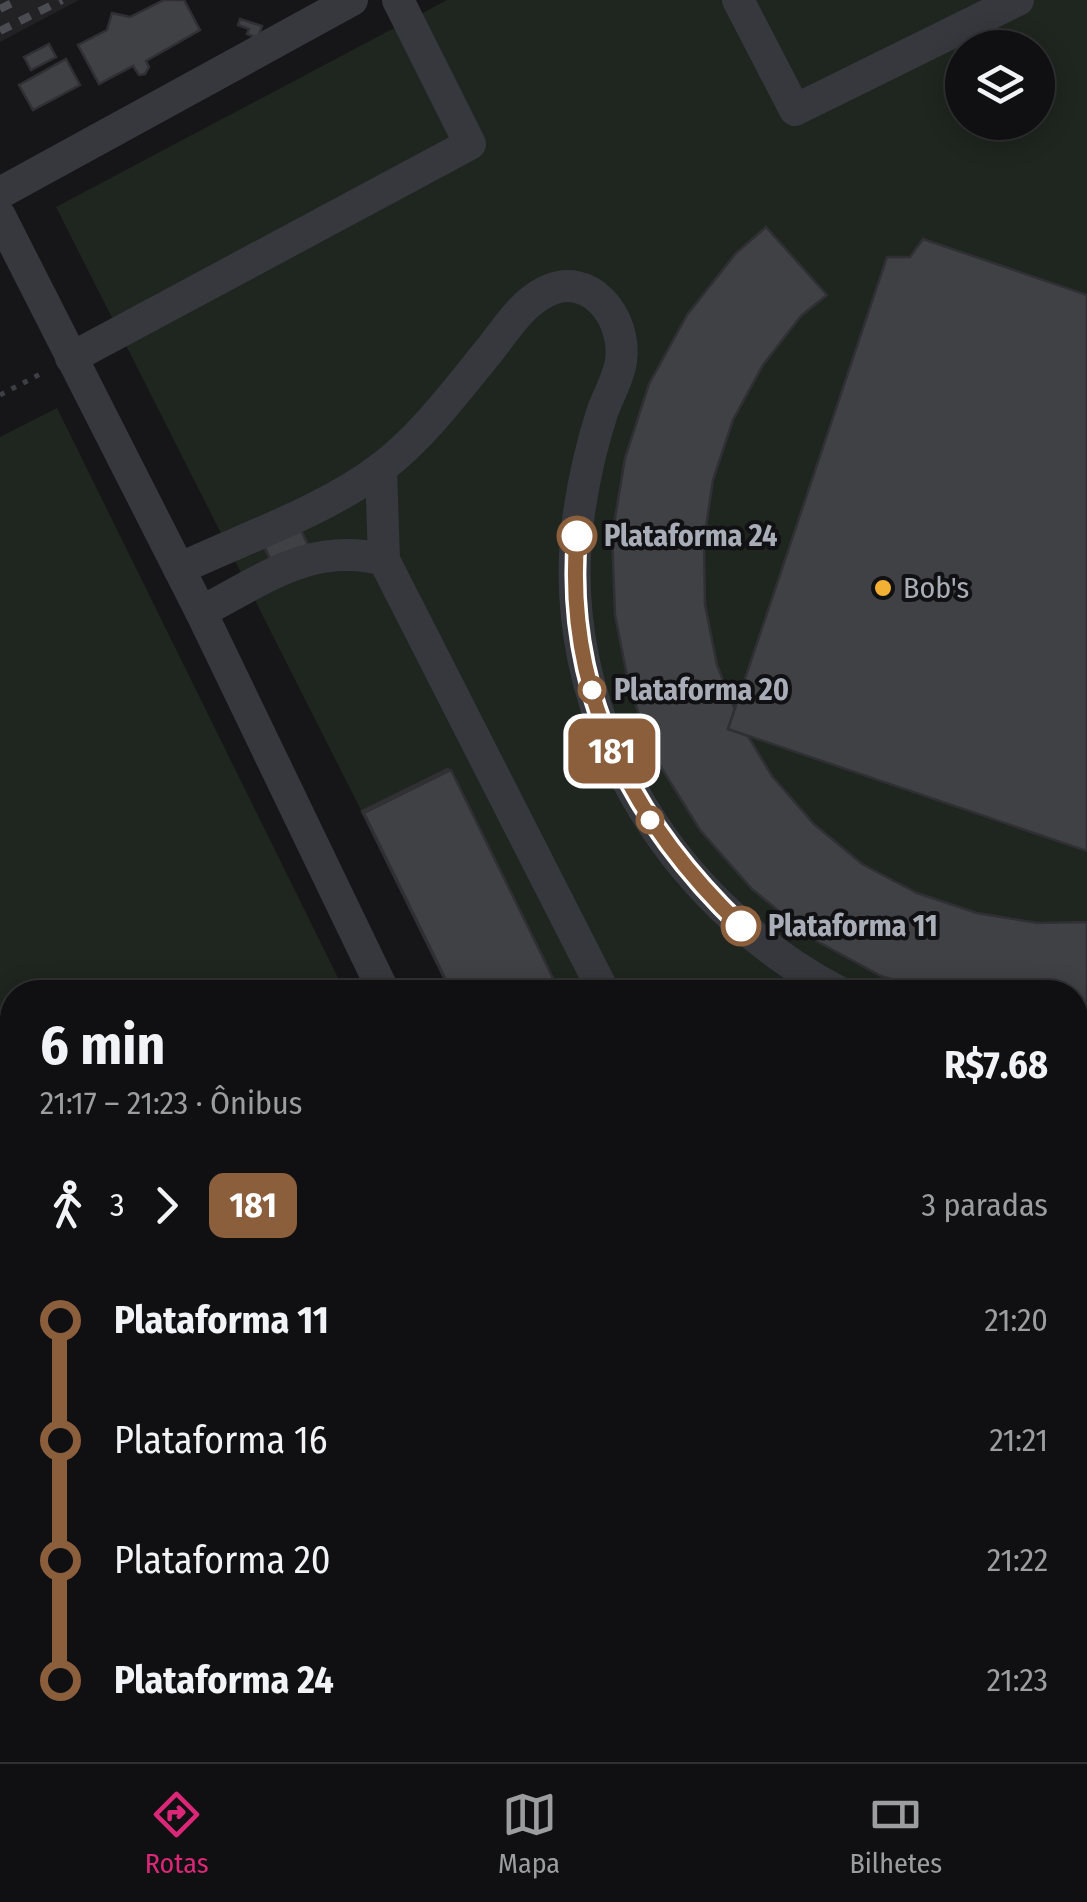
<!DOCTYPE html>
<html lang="pt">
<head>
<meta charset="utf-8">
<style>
	body { margin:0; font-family:"Fira Sans Condensed",sans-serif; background:#1e1e20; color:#f1f3f6; height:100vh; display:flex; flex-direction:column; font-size:38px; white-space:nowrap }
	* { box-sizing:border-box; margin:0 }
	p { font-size:32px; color:#9c9d9f }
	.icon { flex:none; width:55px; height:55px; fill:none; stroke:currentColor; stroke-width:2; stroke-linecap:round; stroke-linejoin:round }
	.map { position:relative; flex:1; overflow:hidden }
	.sheet { position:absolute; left:0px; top:980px; width:1088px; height:782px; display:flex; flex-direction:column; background:#101012; border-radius:40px 40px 0 0; box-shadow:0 5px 25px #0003,0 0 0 2px #303032 }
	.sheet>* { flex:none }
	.badge { padding:0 20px; border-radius:15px; font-size:35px; line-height:65px }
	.tools { position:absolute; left:945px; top:30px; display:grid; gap:20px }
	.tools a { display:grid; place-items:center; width:110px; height:110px; border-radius:50%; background:#101012; box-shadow:0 5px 25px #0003,0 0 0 2px #303032; font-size:50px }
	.map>.badge { position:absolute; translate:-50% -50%; box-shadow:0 0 0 5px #fff }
	.legs { display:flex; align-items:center; gap:15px; height:110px; padding:0 40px; font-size:32px }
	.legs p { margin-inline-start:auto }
	.overview { display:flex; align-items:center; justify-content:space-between; height:170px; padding:0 40px }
	h1 { font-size:55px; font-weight:700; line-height:75px }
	ul { padding:0 40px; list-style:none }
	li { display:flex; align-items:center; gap:35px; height:120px; font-size:38px }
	li i { display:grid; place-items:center; width:15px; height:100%; margin:0 12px; background:currentColor }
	li i::after { content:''; width:25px; height:25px; margin:-12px; border:8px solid; border-radius:50%; background:#101012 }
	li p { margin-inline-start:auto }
	li:first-child i { background:linear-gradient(#0000 50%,currentColor 0) }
	li:last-child i { background:linear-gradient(currentColor 50%,#0000 0) }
	.tabs { display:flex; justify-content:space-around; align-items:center; height:140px; border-top:2px solid #303032; background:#101012; font-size:28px; color:#9c9d9f }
	.tabs a { display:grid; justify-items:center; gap:5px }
	.tabs .selected { color:#db2777 }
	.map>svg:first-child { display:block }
	.built { fill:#222225 }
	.green { fill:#1e261f; fill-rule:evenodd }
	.building { fill:#404145; stroke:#303034; stroke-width:2.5 }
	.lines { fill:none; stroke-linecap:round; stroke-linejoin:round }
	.path { stroke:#3d3f44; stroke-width:5; stroke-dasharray:5 8; stroke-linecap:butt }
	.minor { stroke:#37383d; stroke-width:32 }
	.rail { stroke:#4a4c52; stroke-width:8; stroke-dasharray:12 10; stroke-linecap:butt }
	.line-1-casing { stroke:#fff; stroke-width:22 }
	.line-1 { stroke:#8b5e3c; stroke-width:15 }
	.stop-1-dot { fill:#fff; stroke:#8b5e3c; stroke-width:5 }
	.poi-dot { fill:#f2b134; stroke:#111113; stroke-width:4 }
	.labels { text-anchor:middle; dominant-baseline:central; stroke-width:8; stroke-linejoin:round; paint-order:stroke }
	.stop-label { font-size:30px; font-weight:bold; fill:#a8adb8; stroke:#111113; text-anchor:start }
	.poi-label { font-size:30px; fill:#a8adb8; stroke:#111113; text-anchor:start }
</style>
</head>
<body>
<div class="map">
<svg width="1087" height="1762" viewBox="0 0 1087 1762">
	<rect width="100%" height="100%" fill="#161618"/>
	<!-- built -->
	<polygon class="built" points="0,0 79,0 0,42"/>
	<!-- green -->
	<g class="green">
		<path d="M447 0H1087V1548L1075 1554V992H453L56 207ZM962 48H1038V122H962Z"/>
		<polygon points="57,408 345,992 12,992 12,1750 622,1750 598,1762 0,1762 0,437"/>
	</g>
	<!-- building -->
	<g class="building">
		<polygon points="164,0 184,0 200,30 146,61 149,67 145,74 139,75 133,66 99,84 78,45 107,30 112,13 130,17"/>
		<polygon points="240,19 262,26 258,38 247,34 249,29 238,25"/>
		<polygon points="49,44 56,57 31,70 24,57"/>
		<polygon points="66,59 80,85 33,110 19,85"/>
		<polygon points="766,227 827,295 801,316 763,365 733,420 713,480 704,541 705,604 717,665 735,710 728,729 748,736 772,776 814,824 862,864 917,893 977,913 1038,923 1087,922 1087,1012 1075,1013 1075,992 930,992 881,976 813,939 752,889 700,830 659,764 630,691 615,615 612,536 625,458 649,384 687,315 736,253"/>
		<polygon points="923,239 1087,295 1087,851 728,729 887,257 910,257"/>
		<polygon points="297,524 306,543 271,561 262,542"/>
		<polygon points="299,526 308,545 272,563 263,543"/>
		<polygon points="448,769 551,977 521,992 451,992 362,811"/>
		<polygon points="451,770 553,978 525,992 452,992 364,813"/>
	</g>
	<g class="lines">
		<!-- path -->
		<polyline class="path" points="0,395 46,371"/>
		<!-- minor -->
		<g class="minor">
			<polyline points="738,0 795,110 1018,0"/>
			<polyline points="0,193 352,0"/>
			<polyline points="0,216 201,612 384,992"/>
			<polyline points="71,358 470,144 398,0"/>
			<polyline points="381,469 384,560"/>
			<path d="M179 569C242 539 325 511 381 468 422 437 456 391 488 352 505 331 520 305 545 292 589 269 627 317 621 361 619 377 609 394 603 410 592 443 584 479 579 513 550 710 668 903 839 992"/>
			<path d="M201 612C263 580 311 541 384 560L604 992"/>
			<polyline points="1075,1219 1087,1213"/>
			<polyline points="1075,1591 1087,1585"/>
			<polyline points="857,1750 867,1762"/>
			<polyline points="695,1762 698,1750"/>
			<polyline points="726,1762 751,1750"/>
			<polyline points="1059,1762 1087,1749"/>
		</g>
		<!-- rail -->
		<g class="rail">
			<polyline points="0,9 18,0"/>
			<polyline points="0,31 62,0"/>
		</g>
	</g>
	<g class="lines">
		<defs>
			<path id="line-1" d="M577 536C564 693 631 820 741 926"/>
		</defs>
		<!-- line-1 casing -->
		<use href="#line-1" class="line-1-casing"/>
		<!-- line-1 -->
		<use href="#line-1" class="line-1"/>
	</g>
	<!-- markers -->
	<g class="stop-1-dot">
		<circle cx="577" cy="536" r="18"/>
		<circle cx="592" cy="690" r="12"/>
		<circle cx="650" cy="820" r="12"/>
		<circle cx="741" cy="926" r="18"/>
	</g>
	<circle class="poi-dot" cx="883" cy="588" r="10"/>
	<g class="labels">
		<!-- stop labels -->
		<g class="stop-label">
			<text x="604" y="536">Plataforma 24</text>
			<text x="614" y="690">Plataforma 20</text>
			<text x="768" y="926">Plataforma 11</text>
		</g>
		<!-- poi labels -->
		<g class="poi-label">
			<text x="903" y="588">Bob's</text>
		</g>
	</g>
</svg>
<div class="tools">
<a><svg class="icon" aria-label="layers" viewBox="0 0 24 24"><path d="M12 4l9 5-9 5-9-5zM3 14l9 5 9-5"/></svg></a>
</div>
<b class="badge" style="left:612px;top:751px;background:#8b5e3c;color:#fff">181</b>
<section class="sheet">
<div class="overview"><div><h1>6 min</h1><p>21:17 – 21:23 · Ônibus</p></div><b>R$7.68</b></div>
<div class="legs"><svg class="icon" aria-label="walk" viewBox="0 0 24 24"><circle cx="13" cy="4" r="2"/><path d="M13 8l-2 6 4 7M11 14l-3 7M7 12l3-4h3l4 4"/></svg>3<svg class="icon" aria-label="forward" viewBox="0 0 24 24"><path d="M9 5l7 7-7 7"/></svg><b class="badge" style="background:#8b5e3c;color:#fff">181</b><p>3 paradas</p></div>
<ul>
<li><i style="color:#8b5e3c"></i><b>Plataforma 11</b><p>21:20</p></li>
<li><i style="color:#8b5e3c"></i><span>Plataforma 16</span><p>21:21</p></li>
<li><i style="color:#8b5e3c"></i><span>Plataforma 20</span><p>21:22</p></li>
<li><i style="color:#8b5e3c"></i><b>Plataforma 24</b><p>21:23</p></li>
</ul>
</section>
</div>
<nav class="tabs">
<a class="selected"><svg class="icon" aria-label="directions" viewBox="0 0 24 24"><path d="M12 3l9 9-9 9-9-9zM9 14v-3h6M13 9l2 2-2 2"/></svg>Rotas</a>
<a><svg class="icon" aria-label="map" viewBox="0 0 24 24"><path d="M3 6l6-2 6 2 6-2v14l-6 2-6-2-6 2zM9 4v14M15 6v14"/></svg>Mapa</a>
<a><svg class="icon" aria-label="tickets" viewBox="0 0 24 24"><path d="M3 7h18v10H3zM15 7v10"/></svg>Bilhetes</a>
</nav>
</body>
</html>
